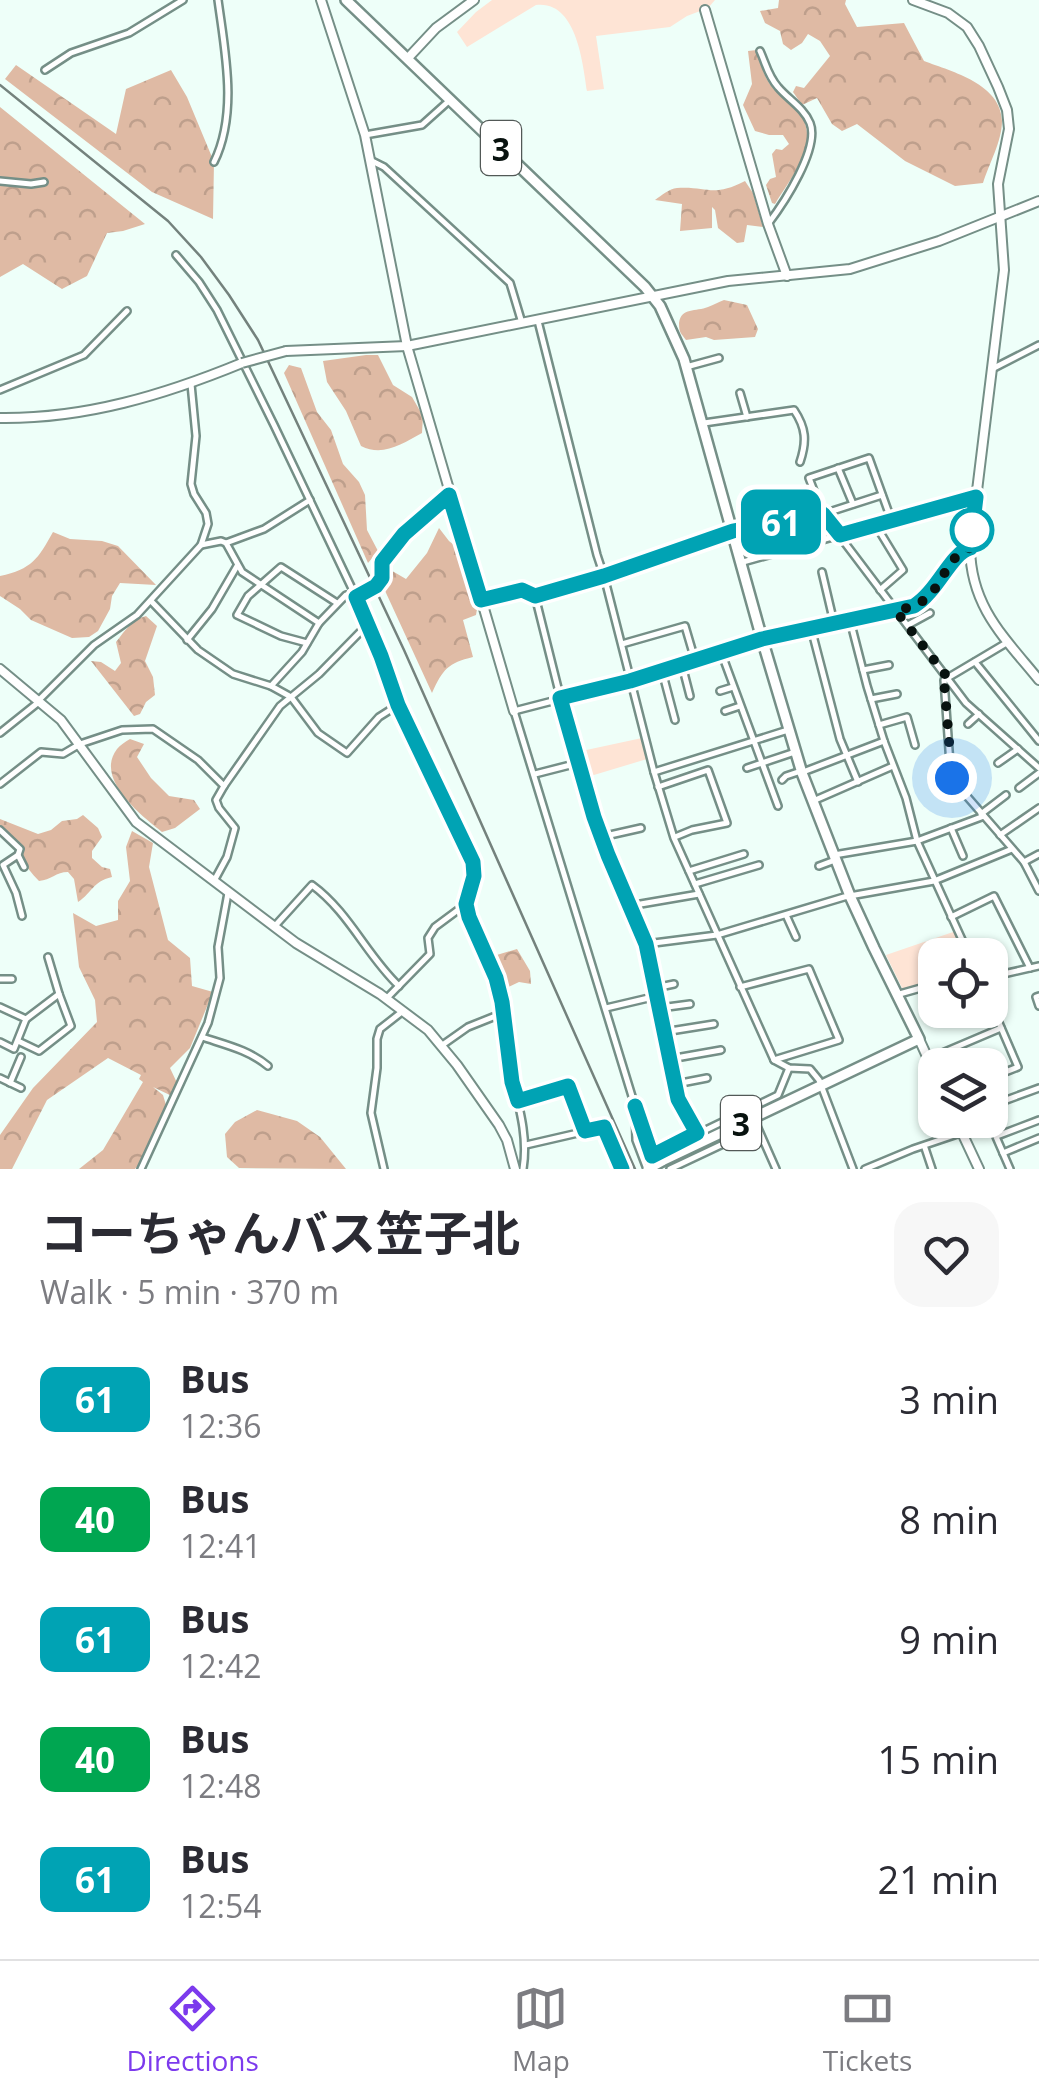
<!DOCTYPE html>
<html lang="en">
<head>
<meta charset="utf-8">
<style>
	body { margin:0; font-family:"Open Sans","Noto Sans JP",sans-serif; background:#f7f7f7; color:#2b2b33; height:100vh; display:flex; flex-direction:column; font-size:38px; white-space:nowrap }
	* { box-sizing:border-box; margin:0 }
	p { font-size:32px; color:#7c7c81 }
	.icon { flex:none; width:55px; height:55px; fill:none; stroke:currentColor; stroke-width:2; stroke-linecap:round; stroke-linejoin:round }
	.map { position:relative; height:1169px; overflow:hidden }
	.side { display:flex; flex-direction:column; background:#fff; flex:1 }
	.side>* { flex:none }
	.badge { padding:0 20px; border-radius:15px; font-size:35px; line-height:65px }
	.buttons { position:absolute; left:918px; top:938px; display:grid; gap:20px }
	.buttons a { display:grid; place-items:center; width:90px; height:90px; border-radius:20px; background:#fff; box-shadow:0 2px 8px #0004; font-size:50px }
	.you { position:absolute; width:50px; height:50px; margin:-25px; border:8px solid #fff; border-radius:50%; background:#1a73e8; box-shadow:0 0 0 15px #1a73e833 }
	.map>.badge { position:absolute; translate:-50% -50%; box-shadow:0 0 0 5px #fff }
	.round { display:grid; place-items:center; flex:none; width:105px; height:105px; border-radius:30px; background:#f7f7f7 }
	.summary { display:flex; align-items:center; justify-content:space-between; height:170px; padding:0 40px }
	h1 { font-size:48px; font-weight:700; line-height:75px }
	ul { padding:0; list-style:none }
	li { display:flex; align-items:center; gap:30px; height:120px; padding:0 40px }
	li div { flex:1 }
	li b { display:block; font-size:38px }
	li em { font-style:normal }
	li .badge { min-width:110px; font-weight:700; text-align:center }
	.tab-bar { display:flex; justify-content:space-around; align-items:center; height:140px; border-top:2px solid #e1e1e2; background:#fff; font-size:28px; color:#7c7c81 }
	.tab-bar a { display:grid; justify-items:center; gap:5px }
	.tab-bar .current { color:#7c3aed }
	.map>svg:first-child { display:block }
	.green { fill:#fee4d5 }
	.forest { fill:url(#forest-crowns) }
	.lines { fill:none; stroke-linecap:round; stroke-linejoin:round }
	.minor-casing { stroke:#758f87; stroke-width:10 }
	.tertiary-casing { stroke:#758f87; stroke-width:12 }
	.secondary-casing { stroke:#758f87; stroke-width:12 }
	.primary-casing { stroke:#758f87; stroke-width:14 }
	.minor { stroke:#fff; stroke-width:5 }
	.tertiary { stroke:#fff; stroke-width:8 }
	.secondary { stroke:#fff; stroke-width:8 }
	.primary { stroke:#fff; stroke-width:9 }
	.rail { stroke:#74827d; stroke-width:2.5 }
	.minor-bridge-casing { stroke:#758f87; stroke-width:10; stroke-linecap:butt }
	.secondary-bridge-casing { stroke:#758f87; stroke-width:12; stroke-linecap:butt }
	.primary-bridge-casing { stroke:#758f87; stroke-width:14; stroke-linecap:butt }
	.minor-bridge { stroke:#fff; stroke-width:5 }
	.secondary-bridge { stroke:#fff; stroke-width:8 }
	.primary-bridge { stroke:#fff; stroke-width:9 }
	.line-casing { stroke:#fff; stroke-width:22 }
	.line { stroke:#00a3b4; stroke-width:15 }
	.walk { stroke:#08120f; stroke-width:10; stroke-dasharray:0 18 }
	.stop-dot { fill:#fff; stroke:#00a3b4; stroke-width:5 }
	.labels { text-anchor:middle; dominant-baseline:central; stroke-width:8; stroke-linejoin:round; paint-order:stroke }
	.shield { fill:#fff; stroke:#525957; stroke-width:2.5 }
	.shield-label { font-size:32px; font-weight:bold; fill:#08120f }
</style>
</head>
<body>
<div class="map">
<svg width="1039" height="1169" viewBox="0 0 1039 1169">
	<defs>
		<pattern id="forest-crowns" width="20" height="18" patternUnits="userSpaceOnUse" patternTransform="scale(2.5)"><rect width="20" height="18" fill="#dfbaa4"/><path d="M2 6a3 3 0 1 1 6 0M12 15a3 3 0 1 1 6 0" fill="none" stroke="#be9f8c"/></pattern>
	</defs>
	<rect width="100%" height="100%" fill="#eefff9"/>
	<!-- green -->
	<g class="green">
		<path d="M492 0H715L708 8 687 16 670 27 596 36 604 89 587 91C583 65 577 0 536 5L467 47 457 32 476 12Z"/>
		<polygon points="642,738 647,759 584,778 577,752"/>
		<polygon points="956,931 967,955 935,955 935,981 903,990 886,955"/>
	</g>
	<!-- forest -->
	<g class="forest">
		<path d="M779 0H846L845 4 857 27 904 23 924 61C953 72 1001 84 1002 121 1002 141 989 164 983 183L955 186 905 161 857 124 842 131 832 124 817 98 802 105 793 92 796 86 804 88 830 56 820 41 808 34 802 43 791 50 783 44 780 31 765 23 760 11 778 8Z"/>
		<path d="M757 50C760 62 764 78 773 88 778 93 786 98 792 103 826 138 795 171 775 204L772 203 766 185 770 179 776 177 772 154 776 149 782 150 789 144 783 135H769L755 131 743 105 752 84 748 51Z"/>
		<polygon points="16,65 116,134 126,89 171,70 187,97 214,162 213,219 152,192 5,79"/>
		<polygon points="0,107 145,224 123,231 107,233 87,276 62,289 23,264 0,277"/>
		<path d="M745 181 753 193 763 227 747 225 744 242 737 243 718 228 715 210 712 207V228L680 231 682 204 655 200C662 195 669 189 677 188 708 186 712 198 745 181Z"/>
		<path d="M724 300 747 305 758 329 755 337 714 340 706 337 686 340C681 333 679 333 679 323 681 307 696 312 708 307 714 305 718 302 724 300Z"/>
		<path d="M366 355H378L393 385 412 397 423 416 422 433C402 444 383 457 361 446L346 411 327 382 323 361Z"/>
		<polygon points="289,365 301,368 317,412 331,430 343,464 359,482 365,495 367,530 378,551 368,563 284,373"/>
		<path d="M439 528 449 541 465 554 477 609 476 615 463 620 473 657C448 663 443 669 432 693L381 582 382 565 406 579 427 553Z"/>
		<path d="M53 532 70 539 102 541 118 546 156 585 120 583 112 596 110 609 98 631 89 637 72 638 31 620 20 609 0 596V576C32 569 38 559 53 532Z"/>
		<path d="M146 616 157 626 145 661 153 677 155 695 146 702 140 714 134 716 91 661 101 662 115 671 121 663 116 642C125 631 131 620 146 616Z"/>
		<path d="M130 739 144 744 137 757 151 778 169 796 194 800 200 809 175 828 162 832C142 816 94 779 117 749 120 745 125 742 130 739Z"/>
		<path d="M83 815 98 828 102 837 92 851V858L102 867 110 869 112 877C92 882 93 892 78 902L74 879 68 872C56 872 51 880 39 881 24 866 14 847 0 831V819L38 834 51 830 62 821 77 819Z"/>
		<polygon points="132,831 153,843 149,867 168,940 190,958 192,986 213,992 190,1048 170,1068 178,1085 174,1097 153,1087 163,1095 166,1105 140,1163 135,1169 79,1169 103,1150 143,1082 139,1079 141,1075 108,1058 47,1100 12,1169 0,1169 0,1135 33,1088 97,1022 95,1000 79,967 73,913 96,926 118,920 118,901 130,881 126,847"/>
		<polygon points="517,949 530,971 531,984 519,982 504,989 490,957"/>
		<polygon points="257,1110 297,1121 320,1137 346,1169 239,1168 227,1157 225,1134 235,1122"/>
	</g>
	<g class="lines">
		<defs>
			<g id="minor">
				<path d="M760 51C766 64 768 76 778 87 788 99 804 108 810 123 820 148 784 203 768 224"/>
				<polyline points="45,70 71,53 129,33 183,0"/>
				<polyline points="365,135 422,125 451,99"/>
				<polyline points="370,160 384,167 510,283 522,323"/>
				<path d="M214 162C238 113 225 52 218 0"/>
				<polyline points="0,181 31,184 44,182"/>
				<path d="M176 255 199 282 217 310 274 425 356 597 381 656 398 705 473 862C474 881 463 897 468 915 475 937 489 957 497 979 504 1001 503 1025 506 1048 512 1088 530 1128 523 1169"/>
				<polyline points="538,321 597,555 604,576 654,772 674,838 774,1060 789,1068 810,1069 819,1080 853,1169"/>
				<polyline points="686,367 719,358"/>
				<polyline points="992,369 1039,345"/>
				<polyline points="0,390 84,355 127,311"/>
				<polyline points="740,393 747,417"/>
				<path d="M704 423 794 410C806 428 807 441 800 462"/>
				<polyline points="838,468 853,504"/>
				<polyline points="891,519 869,458 809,478 823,514 966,703 1039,768"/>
				<polyline points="875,524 903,570 880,590"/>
				<polyline points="226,543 242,572 319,623"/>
				<polyline points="201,545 221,541 226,543 264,529 310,500"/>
				<polyline points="743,562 976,497"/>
				<polyline points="822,572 834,623"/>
				<polyline points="382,578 382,561 404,535 449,495"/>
				<polyline points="535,596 571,740 594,817 623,893 646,944 678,1099 697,1133"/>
				<polyline points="151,601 198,650 233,674 271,686 291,697 318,733 347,753 379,717 398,705"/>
				<polyline points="481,601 522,590 535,596 604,576 733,531 823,514 882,495"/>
				<polyline points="850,620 867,686 884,741 906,798 917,841 969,955"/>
				<polyline points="908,625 930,613"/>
				<polyline points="811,628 840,739 858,782"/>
				<polyline points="187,640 212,609 237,566"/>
				<polyline points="1008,642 944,680 951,778 1024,862 1039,891"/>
				<polyline points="307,643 281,636 237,615 248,596 281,567 337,603"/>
				<polyline points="622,644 685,626 695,660"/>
				<polyline points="721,652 778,806"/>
				<polyline points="975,662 1039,741"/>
				<polyline points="682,665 690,696"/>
				<polyline points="863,670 889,665"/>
				<polyline points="662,671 675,720"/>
				<polyline points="271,686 302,652 319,623 346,595 356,597"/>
				<polyline points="720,691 733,687"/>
				<polyline points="871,699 897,694"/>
				<polyline points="39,700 94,645 137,615 201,545 208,524 206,513 194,494 191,484 196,436 191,384"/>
				<polyline points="725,711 740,706"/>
				<polyline points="968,724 979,714"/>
				<polyline points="879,725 907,717 915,745"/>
				<polyline points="0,733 40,701"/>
				<polyline points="998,763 1018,749"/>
				<polyline points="747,768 795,752"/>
				<polyline points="654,772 788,730"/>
				<polyline points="803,772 884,741"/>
				<polyline points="535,774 578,763"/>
				<polyline points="782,780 786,776 801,771"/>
				<polyline points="0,784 41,752 63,754 80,744 122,730 153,729 198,760 224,786"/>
				<polyline points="658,787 708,770 727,823 692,830 675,837"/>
				<polyline points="1019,788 1039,773"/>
				<polyline points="813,801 893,766"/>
				<polyline points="981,814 1006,795"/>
				<polyline points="951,828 963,856"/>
				<polyline points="0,830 20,849 18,855 3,865 16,893 22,916"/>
				<polyline points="1000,835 1039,808"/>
				<polyline points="601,837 641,828"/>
				<polyline points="18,855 24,867"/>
				<polyline points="834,855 917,841 984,816"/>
				<polyline points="1024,862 1039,854"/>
				<polyline points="819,866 835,860"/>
				<polyline points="689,871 744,854"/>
				<polyline points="214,881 227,857 235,828 219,808 216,800 224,786 280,706 319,674 368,624"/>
				<polyline points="695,884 759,865"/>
				<polyline points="629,906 699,894"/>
				<polyline points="786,915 796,937"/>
				<polyline points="951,917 994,896 1030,968"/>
				<path d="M274 927 312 885C349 912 367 956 399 986"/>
				<polyline points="646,944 717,935 844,897 934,881 1012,849"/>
				<polyline points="990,977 1039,966"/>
				<polyline points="0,979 12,979"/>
				<polyline points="740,987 809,969 839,1040 774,1060"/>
				<polyline points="655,988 674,984"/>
				<polyline points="896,995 935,984"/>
				<polyline points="1039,996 1036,997 1039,1006"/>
				<polyline points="386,999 430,954 428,938 435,927 466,904"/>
				<polyline points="990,1002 1018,1067 990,1078"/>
				<polyline points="0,1007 26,1019 14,1049 0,1042"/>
				<polyline points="606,1008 657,996"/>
				<polyline points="660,1008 690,1004"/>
				<polyline points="955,1010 957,1014"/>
				<polyline points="26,1019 59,994 48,957"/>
				<polyline points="664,1032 714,1024"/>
				<path d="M202 1037C226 1045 249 1050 268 1066"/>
				<polyline points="18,1041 39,1051 71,1026 59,994"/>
				<polyline points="441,1046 468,1027 503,1013"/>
				<polyline points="670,1059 721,1050"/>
				<polyline points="928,1059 1001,1028"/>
				<polyline points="0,1078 21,1088"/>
				<polyline points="10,1083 21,1057"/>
				<polyline points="676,1084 707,1078"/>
				<polyline points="518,1101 568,1087 585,1131"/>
				<polyline points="990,1106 1039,1088"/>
				<polyline points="636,1109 652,1155"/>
				<polyline points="757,1126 776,1169"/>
				<polyline points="997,1136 1039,1120"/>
				<polyline points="526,1145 604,1127 622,1169"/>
				<polyline points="925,1148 932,1169"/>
				<polyline points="1003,1153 1039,1138"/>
				<polyline points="652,1156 778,1095 789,1068"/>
				<polyline points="141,1169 208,1023 220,978 218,947 228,893"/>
				<polyline points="384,1169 371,1113 377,1068 377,1039 380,1029 403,1011"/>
				<path d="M647 1169 636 1140 635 1106 514 711 630 681 762 639 914 606C938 592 951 553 970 548"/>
				<polyline points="670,1169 757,1128"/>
				<polyline points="865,1169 913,1149 990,1123 1010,1169"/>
			</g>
			<g id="tertiary">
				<polyline points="321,0 365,135 407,346 514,711"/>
				<path d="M913 0 948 13 967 27 979 46 998 87 1007 110 1009 129 998 184 1004 270 970 548C971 607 1004 637 1039 680"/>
				<polyline points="705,10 768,224 787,276"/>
				<polyline points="408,58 436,28 474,0"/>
				<polyline points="919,1039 935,1074"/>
				<polyline points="956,1120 979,1169"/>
			</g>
			<g id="secondary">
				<polyline points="286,351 407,346 728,281 850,269 939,241 1039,201"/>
				<path d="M0 418C85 419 164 395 242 363"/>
				<polyline points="0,669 61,720 136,822 296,943 380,994 428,1030 457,1065 499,1125 507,1140 515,1169"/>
			</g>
			<polyline id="primary" points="346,0 645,287 660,306 684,359 762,639 802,773 850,896 874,948 919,1039 662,1161"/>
		</defs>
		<!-- minor casing -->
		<use href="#minor" class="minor-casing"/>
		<!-- tertiary casing -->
		<use href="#tertiary" class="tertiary-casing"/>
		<!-- secondary casing -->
		<use href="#secondary" class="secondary-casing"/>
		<!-- primary casing -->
		<use href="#primary" class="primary-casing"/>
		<!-- minor -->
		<use href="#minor" class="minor"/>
		<!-- tertiary -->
		<use href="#tertiary" class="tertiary"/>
		<!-- secondary -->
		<use href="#secondary" class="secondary"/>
		<!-- primary -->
		<use href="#primary" class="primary"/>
		<!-- rail -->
		<polyline class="rail" points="0,85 168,221 201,257 229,295 258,340 404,650 635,1169"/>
		<defs>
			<polyline id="minor-bridge" points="356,597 375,586 382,578"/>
			<polyline id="secondary-bridge" points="242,363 286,351"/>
			<polyline id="primary-bridge" points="648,1169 662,1161"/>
		</defs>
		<!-- minor-bridge casing -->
		<use href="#minor-bridge" class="minor-bridge-casing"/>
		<!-- secondary-bridge casing -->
		<use href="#secondary-bridge" class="secondary-bridge-casing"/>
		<!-- primary-bridge casing -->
		<use href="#primary-bridge" class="primary-bridge-casing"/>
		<!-- minor-bridge -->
		<use href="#minor-bridge" class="minor-bridge"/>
		<!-- secondary-bridge -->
		<use href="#secondary-bridge" class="secondary-bridge"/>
		<!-- primary-bridge -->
		<use href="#primary-bridge" class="primary-bridge"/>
	</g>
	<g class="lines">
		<defs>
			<path id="line" d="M622 1169 604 1127 585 1131 568 1086 518 1101 512 1082 502 1002 496 978 469 917 466 904 474 876 473 862 398 705 381 656 356 597 376 586 382 578V562L404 534 449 495 481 600 522 590 535 596 604 576 733 531 823 514 840 535 976 497 970 548C951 553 938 591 914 606L762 639 630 681 560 698 594 817 608 855 646 944 678 1099 697 1133 652 1156 635 1106"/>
		</defs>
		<!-- line casing -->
		<use href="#line" class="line-casing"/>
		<!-- line -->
		<use href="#line" class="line"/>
		<!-- walk -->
		<path class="walk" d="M952 778 944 680 948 678 896 611C907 608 918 605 927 598 943 583 949 554 970 548L973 522 972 530"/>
	</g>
	<!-- markers -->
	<circle class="stop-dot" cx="972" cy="530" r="20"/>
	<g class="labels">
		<!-- shield labels -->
		<g class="shield">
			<rect x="481" y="121" width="40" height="54" rx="8"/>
			<rect x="721" y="1096" width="40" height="54" rx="8"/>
		</g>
		<g class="shield-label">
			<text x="501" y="148">3</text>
			<text x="741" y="1123">3</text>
		</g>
	</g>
</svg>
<div class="buttons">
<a><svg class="icon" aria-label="locate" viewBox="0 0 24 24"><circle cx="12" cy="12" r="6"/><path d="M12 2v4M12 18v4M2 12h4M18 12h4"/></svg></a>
<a><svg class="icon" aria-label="layers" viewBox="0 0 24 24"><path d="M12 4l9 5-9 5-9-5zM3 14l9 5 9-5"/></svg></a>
</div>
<div class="you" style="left:952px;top:778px"></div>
<b class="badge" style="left:781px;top:522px;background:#00a3b4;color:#fff">61</b>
</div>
<section class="side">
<div class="summary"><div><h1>コーちゃんバス笠子北</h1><p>Walk · 5 min · 370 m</p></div><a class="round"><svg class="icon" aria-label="heart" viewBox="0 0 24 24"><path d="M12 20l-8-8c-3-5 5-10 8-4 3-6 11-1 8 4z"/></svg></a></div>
<ul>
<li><span class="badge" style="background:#00a3b4;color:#fff">61</span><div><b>Bus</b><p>12:36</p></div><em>3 min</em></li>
<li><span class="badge" style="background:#00a651;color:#fff">40</span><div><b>Bus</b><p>12:41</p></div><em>8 min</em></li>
<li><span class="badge" style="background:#00a3b4;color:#fff">61</span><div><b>Bus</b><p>12:42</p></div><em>9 min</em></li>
<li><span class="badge" style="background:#00a651;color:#fff">40</span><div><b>Bus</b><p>12:48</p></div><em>15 min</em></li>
<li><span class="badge" style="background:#00a3b4;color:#fff">61</span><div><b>Bus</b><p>12:54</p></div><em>21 min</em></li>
</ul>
</section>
<nav class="tab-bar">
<a class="current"><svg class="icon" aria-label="directions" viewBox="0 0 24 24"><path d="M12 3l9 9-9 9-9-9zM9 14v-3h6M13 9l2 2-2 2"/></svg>Directions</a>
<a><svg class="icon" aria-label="map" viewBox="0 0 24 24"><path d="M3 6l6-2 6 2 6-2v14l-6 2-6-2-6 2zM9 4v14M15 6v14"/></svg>Map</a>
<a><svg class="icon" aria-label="tickets" viewBox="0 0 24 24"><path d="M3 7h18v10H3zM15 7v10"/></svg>Tickets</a>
</nav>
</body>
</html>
